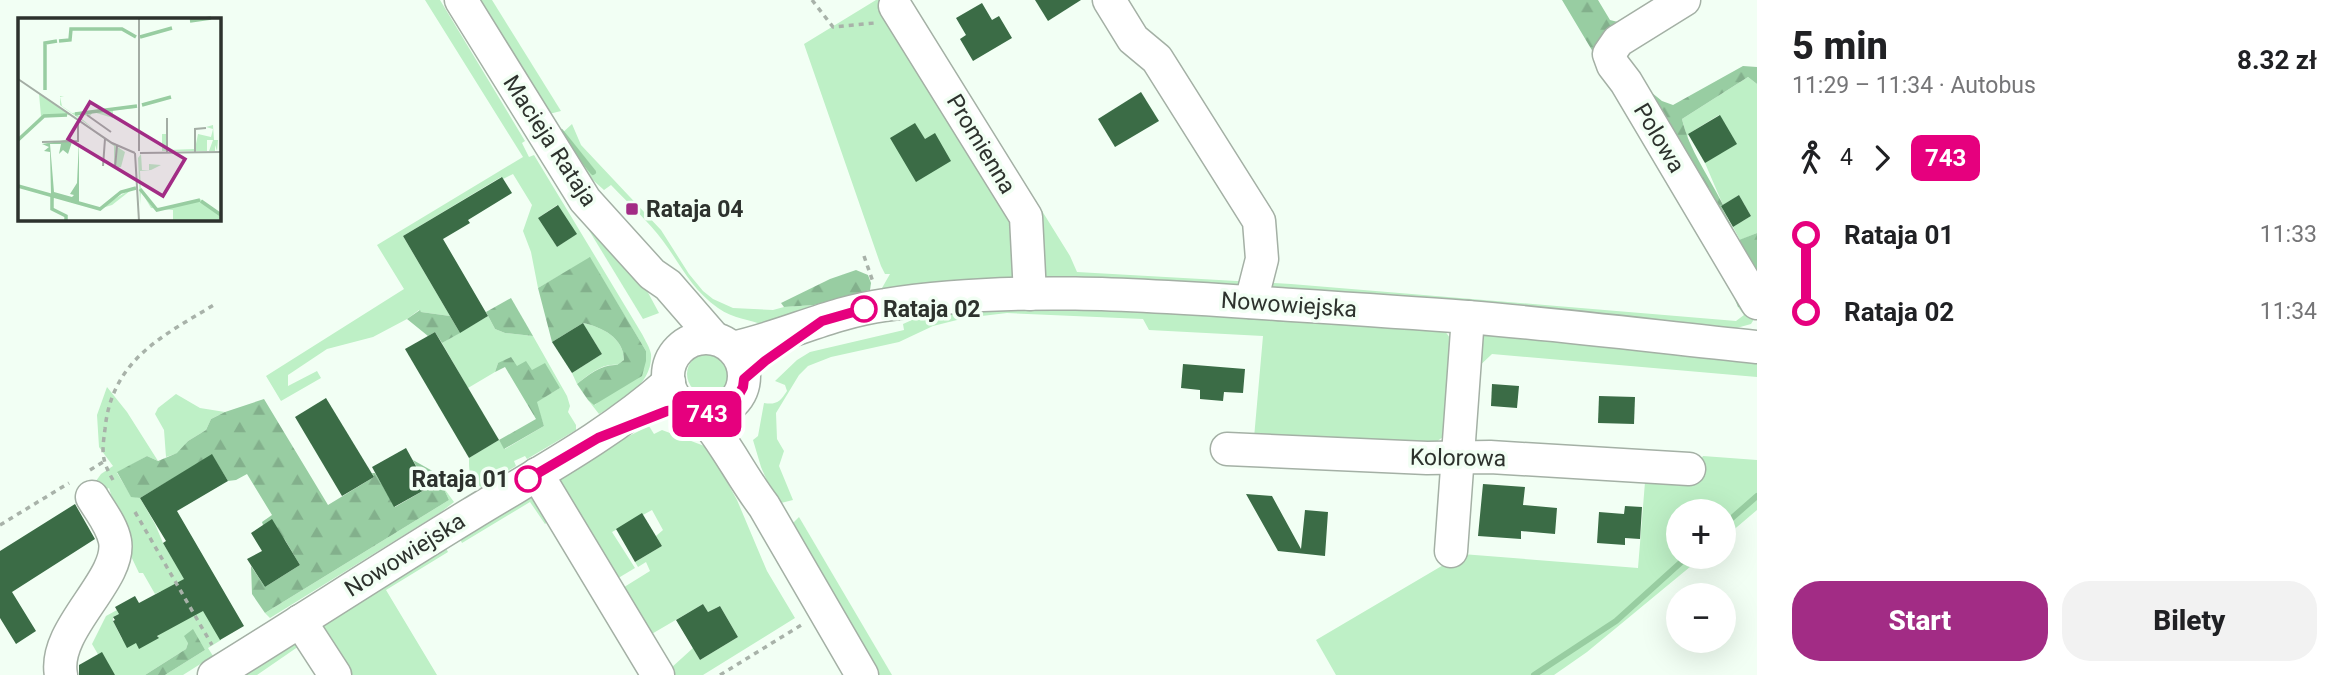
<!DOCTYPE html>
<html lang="pl">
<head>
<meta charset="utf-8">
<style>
	body { margin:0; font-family:Roboto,sans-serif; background:#f2f2f2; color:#202124; height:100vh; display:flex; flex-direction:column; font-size:26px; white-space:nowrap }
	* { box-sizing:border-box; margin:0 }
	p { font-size:23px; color:#757577 }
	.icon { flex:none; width:38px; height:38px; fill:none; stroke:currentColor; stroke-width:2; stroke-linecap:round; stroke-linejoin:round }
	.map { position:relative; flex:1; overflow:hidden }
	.drawer { display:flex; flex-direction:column; background:#fff; width:595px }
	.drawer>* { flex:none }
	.badge { padding:0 14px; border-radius:10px; font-size:24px; line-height:46px }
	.controls { position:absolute; left:1666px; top:499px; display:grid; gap:14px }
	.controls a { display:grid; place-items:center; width:70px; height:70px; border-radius:50%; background:#fff; box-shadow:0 7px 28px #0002; font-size:35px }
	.map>.badge { position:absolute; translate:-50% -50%; box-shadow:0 0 0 4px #fff }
	.legs { display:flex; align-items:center; gap:10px; height:77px; padding:0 35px; font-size:23px }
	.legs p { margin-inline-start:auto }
	.head { display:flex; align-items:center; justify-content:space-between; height:119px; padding:0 35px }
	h1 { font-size:38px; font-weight:800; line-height:52px }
	.cta { display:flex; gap:14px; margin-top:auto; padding:14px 35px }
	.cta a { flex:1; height:80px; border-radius:28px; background:#a22c85; color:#fff; font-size:28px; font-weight:800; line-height:80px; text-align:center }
	.cta a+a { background:#f2f2f2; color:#202124 }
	ul { padding:0 35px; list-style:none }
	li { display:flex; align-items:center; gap:24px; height:77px; font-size:26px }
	li i { display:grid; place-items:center; width:10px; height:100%; margin:0 9px; background:currentColor }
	li i::after { content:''; width:18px; height:18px; margin:-9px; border:5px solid; border-radius:50%; background:#fff }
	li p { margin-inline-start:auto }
	li:first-child i { background:linear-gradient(#0000 50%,currentColor 0) }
	li:last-child i { background:linear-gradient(currentColor 50%,#0000 0) }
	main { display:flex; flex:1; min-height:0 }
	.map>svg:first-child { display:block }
	.grass { fill:#bef0c6; fill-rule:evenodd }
	.forest { fill:url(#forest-firs) }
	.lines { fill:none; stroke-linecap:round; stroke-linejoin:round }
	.stream { stroke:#98cda1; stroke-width:6 }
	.building { fill:#3b6c46 }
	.minor-casing { stroke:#a4b0a5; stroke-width:35 }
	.path { stroke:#a8b2a9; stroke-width:3.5; stroke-dasharray:5 5; stroke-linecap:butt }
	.minor { stroke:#fff; stroke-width:32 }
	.line-1-casing { stroke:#fff; stroke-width:16 }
	.line-1 { stroke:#e6007e; stroke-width:10 }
	.poi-dot { fill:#a22c85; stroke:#f2fff4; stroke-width:2.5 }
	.stop-1-dot { fill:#fff; stroke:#e6007e; stroke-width:3.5 }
	.labels { text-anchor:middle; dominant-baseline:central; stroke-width:7; stroke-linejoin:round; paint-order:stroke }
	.street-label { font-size:23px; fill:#2d322d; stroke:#f2fff4 }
	.poi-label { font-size:23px; font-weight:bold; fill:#2d322d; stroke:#f2fff4; text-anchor:start }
	.stop-label { font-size:23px; font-weight:bold; fill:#2d322d; stroke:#f2fff4; text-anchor:start }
	.inset-river { fill:none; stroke:#98cda1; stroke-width:3.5 }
	.inset-road { fill:none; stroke:#a3ada4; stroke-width:2 }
	.view { fill:#a22c85; fill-opacity:0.15; stroke:#a22c85; stroke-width:3.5 }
	.inset-edge { fill:none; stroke:#2d322d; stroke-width:3.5 }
</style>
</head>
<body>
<main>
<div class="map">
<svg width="1757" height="675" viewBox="0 0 1757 675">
	<defs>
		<pattern id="forest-firs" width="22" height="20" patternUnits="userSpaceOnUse" patternTransform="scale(1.75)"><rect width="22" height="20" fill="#98cda2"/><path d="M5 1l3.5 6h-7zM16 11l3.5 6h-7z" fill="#83b08c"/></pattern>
	</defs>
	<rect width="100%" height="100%" fill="#f2fff4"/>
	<!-- grass -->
	<g class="grass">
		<path d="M425 0H440L525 141 522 143 529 157 534 155 642 334C645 340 650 348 651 354 653 385 620 401 599 414L588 400 595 405 646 351 590 258 538 288 531 252 523 231 532 205 513 174 503 179 501 177 403 236 450 316 421 312 419 310 407 319 373 337 327 349 288 375V386L317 371 321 378 281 401 266 376 404 289 377 245 523 157ZM557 205 576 234 557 247 538 218Z"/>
		<polygon points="473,0 492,0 561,111 549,114"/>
		<polygon points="876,0 911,0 1070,256 1077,272 1291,284 1736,321 1744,315 1738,307 1755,310 1756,316 1751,324 1733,329 886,292 882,288 890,274 885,274 881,266 804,44"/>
		<polygon points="1748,77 1757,84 1757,233 1740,240 1733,227 1751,216 1739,195 1723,205 1705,163 1719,115 1688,134 1687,138 1682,119"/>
		<path d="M572 124 581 145 661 230 689 274 703 291 713 299 733 308 773 310 784 307 814 305 867 292 768 327C752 319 735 320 718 308 692 290 681 265 663 241 648 221 628 203 611 185L604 190 576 165 560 135Z"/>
		<polygon points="559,181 645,287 659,313 643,319"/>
		<path d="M1043 306 1442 327 1450 338 1443 437 1426 449 1254 438 1263 336 1149 330 1143 319 1007 313 965 318 933 326 899 342 831 357 808 366 799 375 776 413 777 439 784 451 779 466 793 500 777 504 761 467 753 440 758 436 764 403C776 405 780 402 787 391L785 385 775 381 797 360 810 352 904 330 903 324 932 311Z"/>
		<path d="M488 316 495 329 505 333 533 336 567 396 570 406 568 412 576 425V430L527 459 525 456 514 461 516 466 481 487C469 480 469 471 469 458L499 440 505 449 544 426 536 402 560 388 532 370 498 363 495 372 468 388 442 343Z"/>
		<path d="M583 323C602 327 624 338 624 360L617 365C602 363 588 375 577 384L572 373 602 354Z"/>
		<polygon points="1492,331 1757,355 1757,377 1492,354 1474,371 1477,340"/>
		<circle cx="708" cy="374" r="21"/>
		<polygon points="107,387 127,412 158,461 147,456 117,473 131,496 140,498 155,524 163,543 221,640 208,648 213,656 183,675 165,675 205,650 188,643 186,649 145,675 115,675 103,663 92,644 106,616 117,610 119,614 113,617 113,621 122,639 136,643 158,638 161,591 155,594 143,573 139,573 129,552 109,488 101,492 96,481 101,474 113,466 99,447 97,415"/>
		<polygon points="176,394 200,408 225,412 211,419 206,430 188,441 178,453 166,457 164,430 155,414 158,408"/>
		<polygon points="649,426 654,434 662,430 707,447 710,451 737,500 767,571 795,618 703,675 675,675 671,668 693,648 700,660 738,637 720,606 708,612 703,604 650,635 621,589 650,571 646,562 638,567 635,562 662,546 656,536 663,530 652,510 612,532 635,568 615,580 556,476 595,453"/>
		<polygon points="1703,456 1757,460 1757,510 1724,538 1724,511 1678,511 1678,556 1702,557 1587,652 1554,675 1336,675 1316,640 1462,554 1638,568 1645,482 1690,476"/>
		<polygon points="443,487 454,502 441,512 270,618 265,613 449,500"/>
		<polygon points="528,490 551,519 545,524 530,502 462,543 460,539"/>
		<polygon points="799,517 892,675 876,675 791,525"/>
		<polygon points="445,546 448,552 386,590 437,675 349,675 302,644 257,675 244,675 344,605 352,607 359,603 363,592"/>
	</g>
	<!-- forest -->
	<g class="forest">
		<polygon points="1562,0 1598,0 1610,20 1618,22 1632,14 1637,21 1596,57"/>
		<path d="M1743 66 1757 67V84L1748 77 1682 119C1689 150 1709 176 1723 205L1721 206 1739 240 1757 233V269L1754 271 1755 310 1738 307 1731 290 1613 85 1641 84 1662 101 1673 105Z"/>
		<path d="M590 257 646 351V361L642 376 594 405 588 400 577 384C588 375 602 364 617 365L624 360C624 338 602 327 583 323L552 342 538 288Z"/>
		<polygon points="856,270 868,275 871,283 870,290 814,305 784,307 781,303 830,279"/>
		<polygon points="511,298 533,336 505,333 495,329 486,312"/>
		<polygon points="420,310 421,312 450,316 460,333 442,343 435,332 428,336 407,319"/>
		<polygon points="511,357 517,366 526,361 532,370 545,363 560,388 537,402 544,426 504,449 499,440 536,419 505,367 495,372 498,363"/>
		<polygon points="264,399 328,505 374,477 372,473 375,473 395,507 428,488 413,460 436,473 448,484 443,487 449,500 265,613 252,594 251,566 265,587 300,565 285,540 263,525 262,522 272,515 247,474 236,480 228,481 212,455 140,498 131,497 117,472 147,456 158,461 177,453 188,441 206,430 211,419 225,412"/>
		<polygon points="193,629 205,650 165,675 145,675 186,649 188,643 184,636"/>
	</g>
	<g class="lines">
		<!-- stream -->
		<g class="stream">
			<polyline points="561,132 593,172"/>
			<polyline points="1724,525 1757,496"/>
			<polyline points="1534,675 1616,621 1688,556"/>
		</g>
	</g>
	<!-- building -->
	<g class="building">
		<polygon points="1035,0 1081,0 1048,21"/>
		<polygon points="982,3 992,20 999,16 1012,38 973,61 960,39 966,35 956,18"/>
		<polygon points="1141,92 1159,121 1115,147 1098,119"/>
		<polygon points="1720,115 1737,144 1705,163 1688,134"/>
		<polygon points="915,123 925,139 935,133 951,161 916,182 890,138"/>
		<polygon points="502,177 512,193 468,220 470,223 443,239 488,316 460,333 403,236"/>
		<polygon points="1739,195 1751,216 1733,227 1721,206"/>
		<polygon points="558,205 577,234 557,247 538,218"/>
		<polygon points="583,323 602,354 572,373 552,342"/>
		<polygon points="435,332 499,440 469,458 405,349"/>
		<polygon points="1183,364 1245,369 1243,393 1224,392 1223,401 1200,399 1200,390 1181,388"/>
		<polygon points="1492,384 1519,386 1517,408 1491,406"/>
		<polygon points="1599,396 1635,397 1634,424 1598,423"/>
		<polygon points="326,398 374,477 342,496 295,417"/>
		<polygon points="406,448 428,488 394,507 372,467"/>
		<polygon points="212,454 228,481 177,511 244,626 220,640 203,611 157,636 159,638 139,649 136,643 127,648 113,621 115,620 113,617 119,614 115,607 135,596 139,603 184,579 163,543 166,541 140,498"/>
		<polygon points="1483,484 1525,487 1523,505 1557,508 1555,534 1521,531 1521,539 1478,536"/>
		<polygon points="1246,494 1272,496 1301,549 1305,510 1328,512 1325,556 1278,551"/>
		<polygon points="75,504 95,539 12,592 36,631 16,644 0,618 0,551"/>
		<polygon points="1625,506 1642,507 1640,539 1625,538 1625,545 1597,543 1599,512 1624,514"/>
		<polygon points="642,513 662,546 635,562 616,529"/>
		<polygon points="272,519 300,565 265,587 247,559 262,551 251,533"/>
		<polygon points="703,604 708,612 720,606 738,637 700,660 676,620"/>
		<polygon points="102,652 115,675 79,675 79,665"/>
	</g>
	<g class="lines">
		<defs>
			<g id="minor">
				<polyline points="461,0 585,200 652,274 668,285 714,338"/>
				<polyline points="1109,0 1133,39 1157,59 1259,221 1262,259 1251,302"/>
				<polyline points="1684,0 1618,41 1609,54 1613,65 1626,82 1757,303"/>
				<polyline points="895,6 1026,217 1030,294"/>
				<circle cx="706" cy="376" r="38"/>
				<path d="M732 348C784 337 832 312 885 305 1014 285 1147 295 1277 304 1340 308 1404 312 1467 317 1564 325 1660 337 1757 347"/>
				<path d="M700 413C725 441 741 476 764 506L862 675"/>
				<polyline points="1227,449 1427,458 1490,457 1689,469"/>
				<polyline points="537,474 658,675"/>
				<polyline points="1451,551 1468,317"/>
				<polyline points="300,621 335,675"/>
				<path d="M61 675C52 629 122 580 115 541 112 525 100 511 92 497"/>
				<path d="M214 675C300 622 384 567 471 514 538 473 610 435 669 382"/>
			</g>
		</defs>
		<!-- minor casing -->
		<use href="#minor" class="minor-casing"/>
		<!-- path -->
		<g class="path">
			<polyline points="812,0 833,27 875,23"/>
			<polyline points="864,256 873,282"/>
			<polyline points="90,470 103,462"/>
			<path d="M113 480C101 459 102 452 105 429 112 359 163 336 217 303"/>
			<polyline points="135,512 212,645"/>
			<polyline points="0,525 69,483"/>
			<polyline points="720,675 803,624"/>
		</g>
		<!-- minor -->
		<use href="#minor" class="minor"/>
	</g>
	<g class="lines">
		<defs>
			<polyline id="line-1" points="528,479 598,438 667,411 687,408 705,414 717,412 728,407 737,398 743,387 744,379 765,361 822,321 864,309"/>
		</defs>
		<!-- line-1 casing -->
		<use href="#line-1" class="line-1-casing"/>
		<!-- line-1 -->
		<use href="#line-1" class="line-1"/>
	</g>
	<!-- markers -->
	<rect class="poi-dot" x="625" y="202" width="14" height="14" rx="3.5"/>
	<g class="stop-1-dot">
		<circle cx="864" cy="309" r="12"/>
		<circle cx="528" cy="479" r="12"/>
	</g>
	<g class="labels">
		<!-- street labels -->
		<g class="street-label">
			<text transform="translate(1659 138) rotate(59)">Polowa</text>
			<text transform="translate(550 141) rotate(57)">Macieja Rataja</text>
			<text transform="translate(981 144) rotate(59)">Promienna</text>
			<text transform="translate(1289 305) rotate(4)">Nowowiejska</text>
			<text transform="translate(1458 458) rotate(1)">Kolorowa</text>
			<text transform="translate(405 555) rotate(-32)">Nowowiejska</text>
		</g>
		<!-- poi labels -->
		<g class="poi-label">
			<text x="646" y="209">Rataja 04</text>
		</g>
		<!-- stop labels -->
		<g class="stop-label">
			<text x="883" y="309">Rataja 02</text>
			<text x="509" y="479" text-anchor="end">Rataja 01</text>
		</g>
	</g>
	<!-- overview -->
	<g transform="translate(18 18)">
		<rect width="203" height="203" fill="#f2fff4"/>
		<path d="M21 76 107 134 103 149 96 150V128L52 97 26 99 0 124 23 98ZM42 78H46L42 79 44 88 54 95 119 87V90L95 92V100L75 94 72 98 58 96 76 111 42 87ZM195 107 196 122H200L199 133 197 127V133H191L195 122H189V133H144V116H148L149 132 177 131 180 116 193 119 195 111 188 109ZM123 136 124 152H131V146L143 147 133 152 122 153 123 171 135 189 147 191 182 181 203 196 202 203H155V192L133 190 123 173 122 187 120 140ZM117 169 94 187 81 191 36 179 33 192V178L6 170 81 190Z" fill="#bef0c6"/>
		<path d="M48 122 54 124 50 136 45 132 41 136 43 126H32L36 174 54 179 56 177 52 176 59 165 61 123V184L33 176 32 134 26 133 31 129 24 126Z" fill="#98cda2"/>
		<path class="inset-river" d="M172 3 193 0M122 19 154 10M41 23 52 22 53 11H104L118 19M27 72V25L39 23M124 87 153 79M57 96 119 88M0 122 26 98 49 97M0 168 82 191 103 174 118 170M122 171 139 192 182 182M34 177V191L48 198V203M183 183 203 197"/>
		<path class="inset-road" d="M121 0V133M0 61 94 125 117 135M69 97 93 114M149 100V135M24 124 60 123V101M177 134V111L188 110M117 135 121 203M122 135 203 134M85 148 87 121M97 149 99 128M161 203H194"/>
		<path class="view" d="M72 84 167 141 145 178 50 121Z"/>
		<rect width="203" height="203" class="inset-edge"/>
	</g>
</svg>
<div class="controls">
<a>+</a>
<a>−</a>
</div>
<b class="badge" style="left:707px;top:414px;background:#e6007e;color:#fff">743</b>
</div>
<section class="drawer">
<div class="head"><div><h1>5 min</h1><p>11:29 – 11:34 · Autobus</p></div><b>8.32 zł</b></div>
<div class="legs"><svg class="icon" aria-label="walk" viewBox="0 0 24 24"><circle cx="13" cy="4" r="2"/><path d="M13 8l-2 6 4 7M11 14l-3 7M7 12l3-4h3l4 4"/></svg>4<svg class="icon" aria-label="forward" viewBox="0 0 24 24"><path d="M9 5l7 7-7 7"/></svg><b class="badge" style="background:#e6007e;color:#fff">743</b></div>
<ul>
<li><i style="color:#e6007e"></i><b>Rataja 01</b><p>11:33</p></li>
<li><i style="color:#e6007e"></i><b>Rataja 02</b><p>11:34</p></li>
</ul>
<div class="cta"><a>Start</a><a>Bilety</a></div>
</section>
</main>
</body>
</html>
